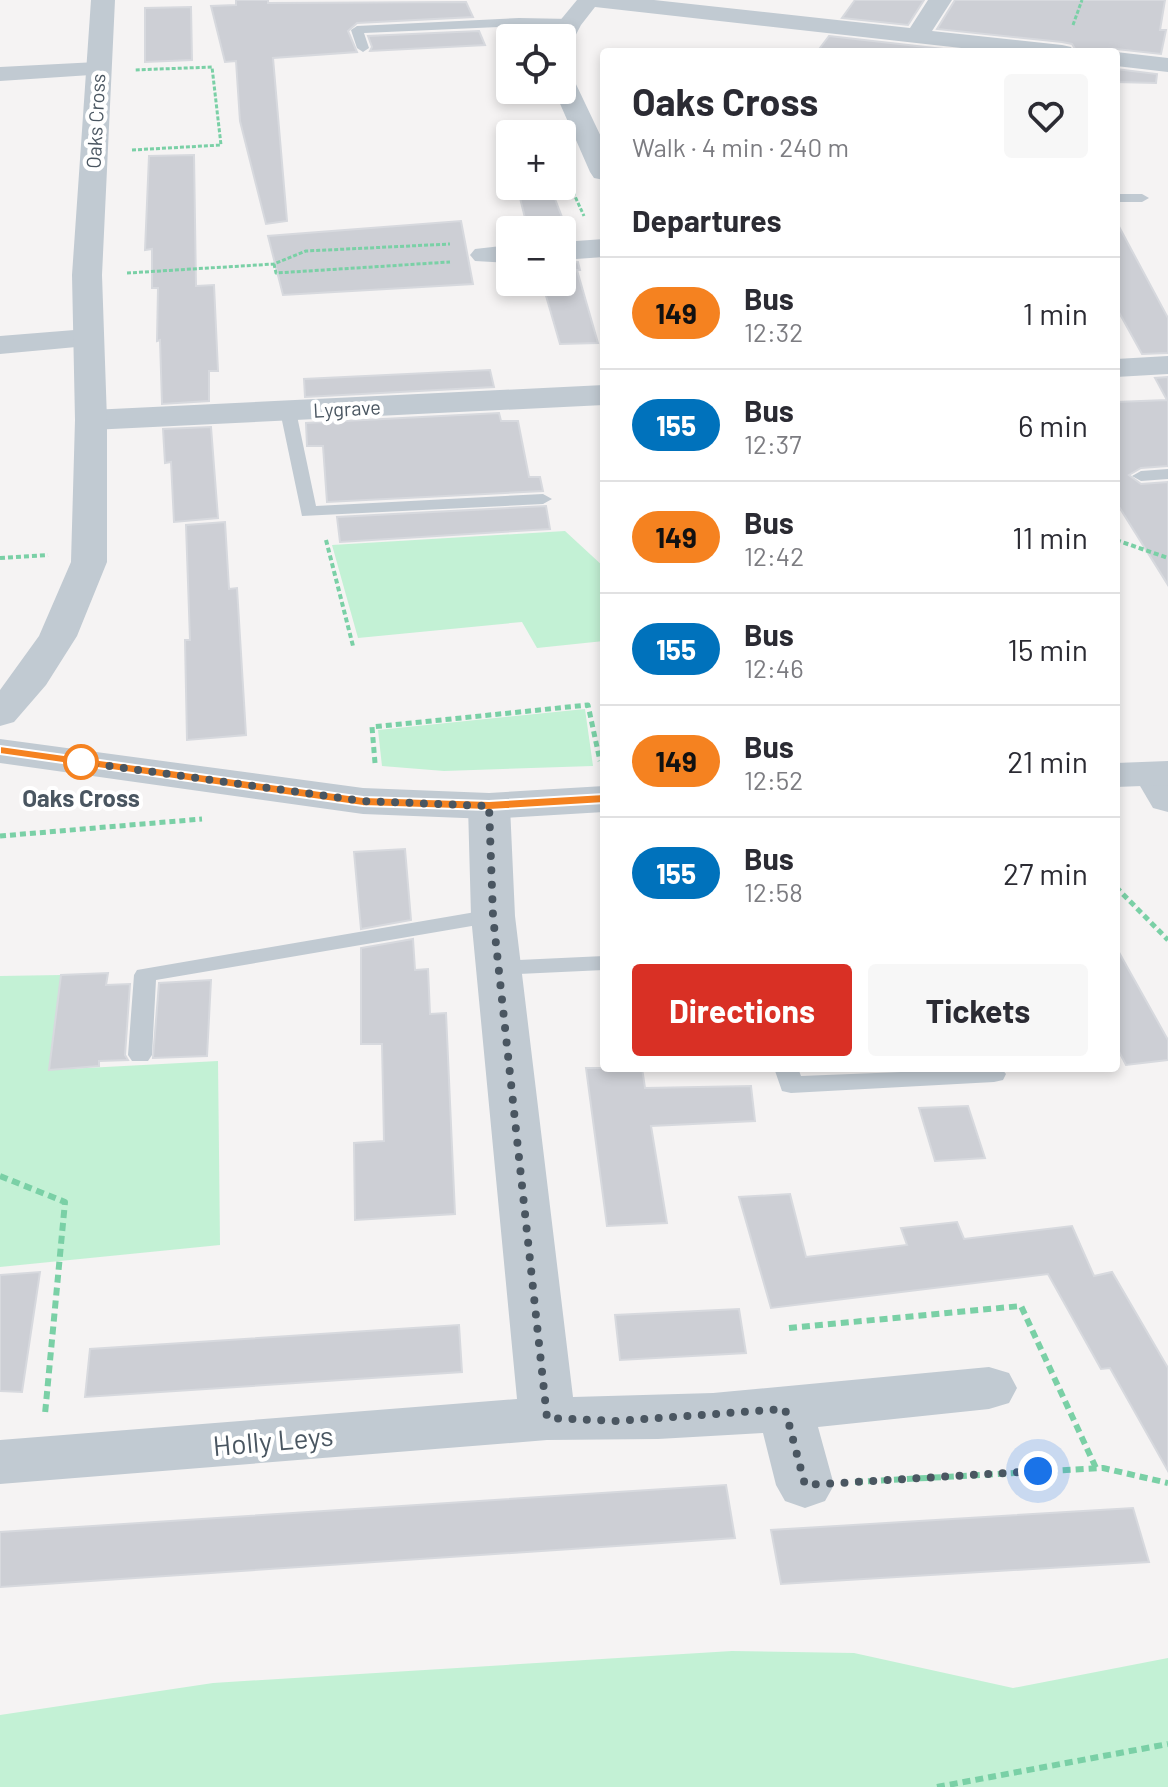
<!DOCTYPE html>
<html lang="en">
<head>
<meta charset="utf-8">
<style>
	body { margin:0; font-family:Barlow,sans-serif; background:#f7f7f7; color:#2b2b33; height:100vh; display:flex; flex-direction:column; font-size:30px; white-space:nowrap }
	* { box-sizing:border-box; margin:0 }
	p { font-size:26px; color:#7c7c81 }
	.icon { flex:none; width:44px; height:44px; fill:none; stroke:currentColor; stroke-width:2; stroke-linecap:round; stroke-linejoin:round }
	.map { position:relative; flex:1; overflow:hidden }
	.sheet { position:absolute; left:600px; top:48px; width:520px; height:1024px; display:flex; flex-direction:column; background:#fff; border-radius:8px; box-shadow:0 4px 12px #0003 }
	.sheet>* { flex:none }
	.badge { padding:0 16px; border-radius:26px; font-size:28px; line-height:52px }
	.buttons { position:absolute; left:496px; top:24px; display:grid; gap:16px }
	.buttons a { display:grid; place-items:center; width:80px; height:80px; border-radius:8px; background:#fff; box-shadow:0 4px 12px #0003; font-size:40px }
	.you { position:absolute; width:40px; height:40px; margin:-20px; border:6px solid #fff; border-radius:50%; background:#1a73e8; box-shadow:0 0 0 12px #1a73e833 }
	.map>.badge { position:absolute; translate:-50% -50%; box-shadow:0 0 0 4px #fff }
	h2 { padding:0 32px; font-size:30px; line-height:72px }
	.round { display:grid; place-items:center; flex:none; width:84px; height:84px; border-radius:8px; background:#f7f7f7 }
	.overview { display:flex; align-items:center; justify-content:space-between; height:136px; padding:0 32px }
	h1 { font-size:38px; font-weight:700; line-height:60px }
	.primary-button { display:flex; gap:16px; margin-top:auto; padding:16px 32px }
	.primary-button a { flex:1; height:92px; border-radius:8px; background:#d93025; color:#fff; font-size:32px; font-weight:700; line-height:92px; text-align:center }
	.primary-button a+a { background:#f7f7f7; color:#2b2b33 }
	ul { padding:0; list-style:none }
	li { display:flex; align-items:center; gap:24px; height:112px; padding:0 32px; border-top:2px solid #e1e1e2 }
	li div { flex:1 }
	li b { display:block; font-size:30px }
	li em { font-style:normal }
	li .badge { min-width:88px; font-weight:700; text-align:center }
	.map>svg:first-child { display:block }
	.green { fill:#c3f1d5 }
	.building { fill:#cdcfd5; stroke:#d7d9de; stroke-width:2 }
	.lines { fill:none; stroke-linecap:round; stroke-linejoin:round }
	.path-far3 { stroke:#7ad0a6; stroke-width:3; stroke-dasharray:4 2; stroke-linecap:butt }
	.path-far2 { stroke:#7ad0a6; stroke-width:4; stroke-dasharray:5 3; stroke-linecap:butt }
	.path-far1 { stroke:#7ad0a6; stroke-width:5; stroke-dasharray:6 4; stroke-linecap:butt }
	.path { stroke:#7ad0a6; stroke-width:6; stroke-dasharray:8 5; stroke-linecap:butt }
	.service { fill:#c1cad2; fill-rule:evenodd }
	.minor { fill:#c1cad2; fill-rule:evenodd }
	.tertiary { fill:#c1cad2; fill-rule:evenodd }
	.line { fill:#f58220; stroke:#fff; stroke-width:2 }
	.walk { stroke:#4a5661; stroke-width:8; stroke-dasharray:0 14.4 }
	.stop-dot { fill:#fff; stroke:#f58220; stroke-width:4 }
	.labels { text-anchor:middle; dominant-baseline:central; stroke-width:8; stroke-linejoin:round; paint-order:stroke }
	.far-street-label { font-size:20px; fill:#4a5661; stroke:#fff }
	.stop-label { font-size:24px; font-weight:bold; fill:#4a5661; stroke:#fff }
	.near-street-label { font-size:28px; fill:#4a5661; stroke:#fff }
</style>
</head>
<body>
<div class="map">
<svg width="1168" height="1787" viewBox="0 0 1168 1787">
	<rect width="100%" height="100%" fill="#f5f3f3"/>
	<!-- green -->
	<g class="green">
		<polygon points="565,531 604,567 604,641 537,648 522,622 358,638 332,545"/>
		<polygon points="585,709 593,766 444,771 382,766 378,730"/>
		<polygon points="61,975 49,1070 218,1061 220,1245 0,1267 0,976"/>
		<polygon points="732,1651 854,1653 1013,1688 1168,1658 1168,1787 0,1787 0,1715 213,1683"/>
	</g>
	<!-- building -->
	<g class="building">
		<polygon points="236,0 268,0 268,3 466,2 473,17 357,23 348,31 357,52 273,58 287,221 266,224 240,121 236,61 225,62 211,6 236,5"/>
		<polygon points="855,0 924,0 908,25 842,18"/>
		<polygon points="955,0 1165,0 1160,30 1166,30 1161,54 1116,49 1112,52 1077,52 1072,44 1062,42 937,29"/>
		<polygon points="191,7 192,60 145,62 145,8"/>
		<polygon points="479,31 485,45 370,51 372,47 368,36"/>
		<polygon points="829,36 970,52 817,52"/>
		<polygon points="1116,69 1157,74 1156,83 1116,82"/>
		<polygon points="194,155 196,286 214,285 218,371 209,371 209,401 162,404 160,340 157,341 158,288 152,288 152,249 145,250 149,156"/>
		<polygon points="517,186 550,186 570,238 562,239 562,230 528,230"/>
		<polygon points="461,221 473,284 283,295 268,236"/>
		<polygon points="1116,221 1168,318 1168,353 1142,354 1116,307"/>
		<polygon points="578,262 580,270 577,270 598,343 560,344 542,282 562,282 562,263"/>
		<polygon points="490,370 494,387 305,397 304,379"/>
		<polygon points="1168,377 1168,466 1141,468 1129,475 1141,484 1168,482 1168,585 1116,502 1116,402 1167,400 1155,378"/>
		<polygon points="499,413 501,421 518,421 529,477 540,477 543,491 327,502 323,446 307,446 306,423"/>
		<polygon points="211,427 218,518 174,522 171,462 165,463 163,429"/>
		<polygon points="546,506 550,529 340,542 337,517"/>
		<polygon points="225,522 229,589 237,588 246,735 187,740 185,640 190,640 186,525"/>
		<polygon points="405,849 411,920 361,929 354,852"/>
		<polygon points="413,939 415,970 428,969 430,1014 446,1013 455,1214 355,1220 354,1143 384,1141 382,1044 361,1044 361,948"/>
		<polygon points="1116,947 1168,1040 1168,1060 1126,1065 1116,1046"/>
		<polygon points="108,973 106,985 130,984 125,1055 128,1060 99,1061 99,1066 49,1070 61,975"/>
		<polygon points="211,980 207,1056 153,1058 159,983"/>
		<polygon points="586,1068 642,1068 645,1088 751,1086 755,1121 651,1126 667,1223 607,1226"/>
		<polygon points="968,1106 985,1158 935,1161 919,1108"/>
		<polygon points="790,1194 806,1257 907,1245 901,1228 957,1222 964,1239 1072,1226 1094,1276 1112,1272 1168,1368 1168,1471 1110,1368 1101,1369 1048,1274 771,1308 739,1197"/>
		<polygon points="40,1272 22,1392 0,1391 0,1275"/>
		<polygon points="739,1309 746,1353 620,1360 615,1315"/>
		<polygon points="459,1325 462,1372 85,1397 90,1349"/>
		<polygon points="726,1485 735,1538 0,1587 0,1532"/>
		<polygon points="1133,1508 1149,1562 781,1584 771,1530"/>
	</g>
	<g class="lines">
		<!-- path-far3 -->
		<g class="path-far3">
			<polyline points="1073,25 1082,0"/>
			<polyline points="132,150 221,145 212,67 134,70"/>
			<polyline points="573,192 584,216"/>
			<polyline points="274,264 276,273 450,262"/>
			<polyline points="127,273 274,264 306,251 450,244"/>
		</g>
		<!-- path-far2 -->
		<g class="path-far2">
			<polyline points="326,540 353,646"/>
			<polyline points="1116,540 1168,558"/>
			<polyline points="0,558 48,555"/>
		</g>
		<!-- path-far1 -->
		<g class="path-far1">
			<polyline points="375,763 372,727 588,705 600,761"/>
			<polyline points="0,836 202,819"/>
			<polyline points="1116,887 1168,940"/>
		</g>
		<!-- path -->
		<g class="path">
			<polyline points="0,1176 65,1202 45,1414"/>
			<polyline points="789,1328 1021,1306 1096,1468"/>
			<polyline points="855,1482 1103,1468 1168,1483"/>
			<polyline points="937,1787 1168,1744"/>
		</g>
		<!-- service -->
		<g class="service">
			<polygon points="519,18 570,19 576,23 570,27 519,26 364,33 369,48 363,52 357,48 351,30 357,26"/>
			<polygon points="1116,194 1142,194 1149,198 1142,202 1116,202"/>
			<polygon points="288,406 296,411 316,506 543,494 552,499 543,504 302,516 280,411"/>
			<polygon points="1168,469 1168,479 1141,481 1132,476 1141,471"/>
			<polygon points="493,909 501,911 504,916 501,921 156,980 152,1055 148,1061 132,1061 128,1055 134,975 137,970"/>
			<polygon points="604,956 604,970 499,975 491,973 488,968 491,963 499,961"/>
			<polygon points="774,1068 798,1068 801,1076 1001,1068 1006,1074 1003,1080 994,1082 791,1093 782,1091"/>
		</g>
		<!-- minor -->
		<g class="minor">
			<polygon points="577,0 654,0 910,28 928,0 952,0 932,31 1062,45 1071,47 1074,52 997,52 595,7 581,25 570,46 562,48 562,38 551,38 558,23"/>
			<polygon points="1115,52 1116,52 1168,58 1168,72 1116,66"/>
			<polygon points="97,62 106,64 109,69 106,74 0,81 0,67"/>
			<polygon points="562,73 571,75 574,80 604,143 604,180 594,178 590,172 554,90 562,90"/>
			<polygon points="604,239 604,257 562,260 562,242"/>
			<polygon points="510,245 510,263 475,261 470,255 475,249"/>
			<polygon points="87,329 98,331 102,338 98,345 0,354 0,336"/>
			<polygon points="1168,356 1168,374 1116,377 1116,359"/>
			<polygon points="604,385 604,405 91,430 79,427 75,420 79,413 91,410"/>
			<polygon points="1154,762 1168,765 1168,812 1153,808 1133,774 1139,765"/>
			<polygon points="489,793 504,797 510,806 515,916 573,1397 713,1393 989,1367 1009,1373 1017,1388 1009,1403 989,1409 818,1427 834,1485 825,1501 805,1508 785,1501 776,1485 763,1433 658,1439 547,1440 0,1484 0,1440 517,1399 471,916 468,806 474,797"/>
		</g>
		<!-- tertiary -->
		<g class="tertiary">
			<polygon points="91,0 115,0 102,275 107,420 107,562 77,636 46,685 14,722 0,726 0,690 39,636 71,562 75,420 72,275"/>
			<polygon points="0,739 363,788 489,793 604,786 604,812 489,819 363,814 0,763"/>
			<polygon points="1168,761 1168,785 1116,787 1116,763"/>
		</g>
	</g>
	<!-- line -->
	<polygon class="line" points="0,746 363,797 489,801 604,794 611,799 604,803 489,810 363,806 0,754"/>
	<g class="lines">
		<!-- walk -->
		<polyline class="walk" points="81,762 363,801 489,806 493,916 547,1418 616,1421 785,1409 805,1485 1038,1471"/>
	</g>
	<!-- markers -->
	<circle class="stop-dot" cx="81" cy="762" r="16"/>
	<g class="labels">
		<!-- far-street labels -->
		<g class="far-street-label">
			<text transform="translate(95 121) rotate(-87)">Oaks Cross</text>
			<text transform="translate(347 408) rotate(-3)">Lygrave</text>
		</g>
		<!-- stop labels -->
		<g class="stop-label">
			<text x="81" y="797">Oaks Cross</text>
		</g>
		<!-- near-street labels -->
		<g class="near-street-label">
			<text transform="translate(273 1440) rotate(-5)">Holly Leys</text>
		</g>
	</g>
</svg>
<div class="buttons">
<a><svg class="icon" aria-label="locate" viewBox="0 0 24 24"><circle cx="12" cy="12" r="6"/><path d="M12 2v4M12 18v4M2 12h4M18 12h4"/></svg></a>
<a>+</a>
<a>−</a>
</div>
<div class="you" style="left:1038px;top:1471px"></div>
<section class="sheet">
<div class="overview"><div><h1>Oaks Cross</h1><p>Walk · 4 min · 240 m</p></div><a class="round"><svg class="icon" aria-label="heart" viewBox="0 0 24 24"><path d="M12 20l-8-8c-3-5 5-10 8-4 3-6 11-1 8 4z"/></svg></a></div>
<h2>Departures</h2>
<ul>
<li><span class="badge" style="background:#f58220;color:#111">149</span><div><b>Bus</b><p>12:32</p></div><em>1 min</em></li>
<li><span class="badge" style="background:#0072bc;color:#fff">155</span><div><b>Bus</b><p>12:37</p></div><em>6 min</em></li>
<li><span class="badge" style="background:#f58220;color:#111">149</span><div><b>Bus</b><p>12:42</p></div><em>11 min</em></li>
<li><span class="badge" style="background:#0072bc;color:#fff">155</span><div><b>Bus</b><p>12:46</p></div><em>15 min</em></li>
<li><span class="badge" style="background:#f58220;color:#111">149</span><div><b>Bus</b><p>12:52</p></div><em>21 min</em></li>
<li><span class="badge" style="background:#0072bc;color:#fff">155</span><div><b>Bus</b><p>12:58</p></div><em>27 min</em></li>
</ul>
<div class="primary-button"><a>Directions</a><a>Tickets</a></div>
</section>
</div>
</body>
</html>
